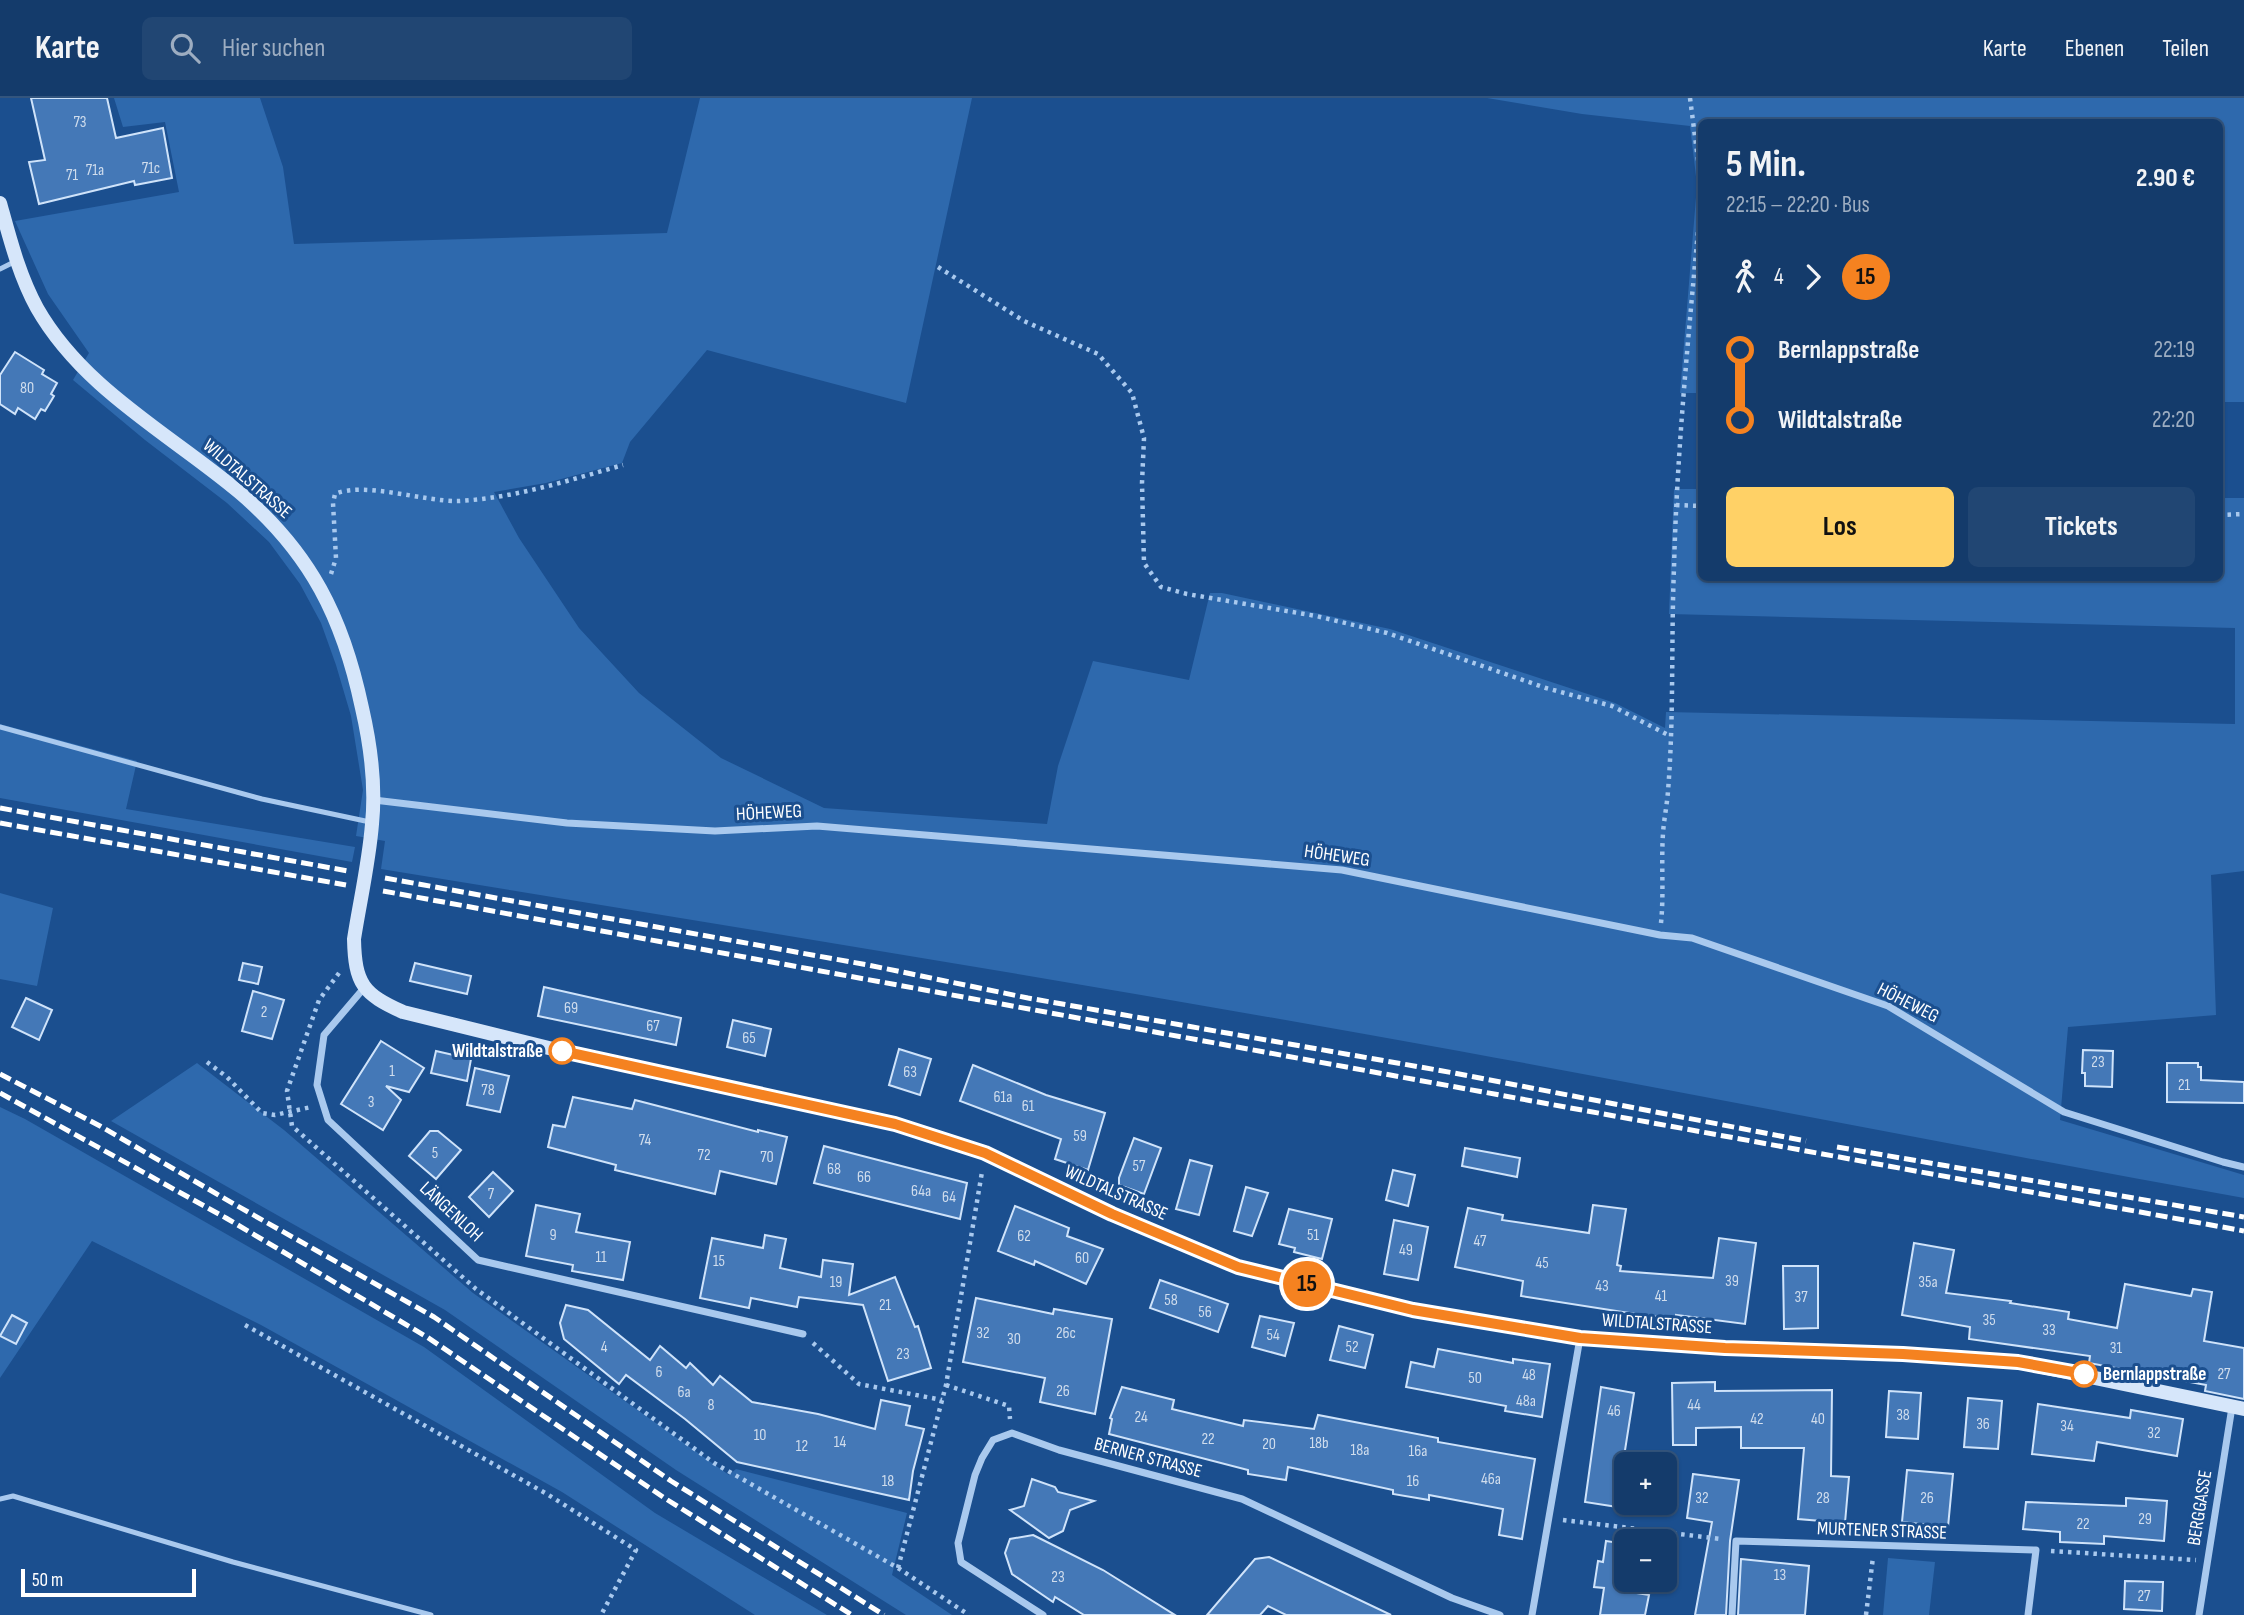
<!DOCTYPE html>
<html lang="de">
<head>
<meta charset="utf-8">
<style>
	body { margin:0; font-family:"Sofia Sans Condensed",sans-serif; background:#214673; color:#f1f3f6; height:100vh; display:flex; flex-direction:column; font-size:26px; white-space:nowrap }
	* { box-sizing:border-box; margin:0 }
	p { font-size:23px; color:#9dadc1 }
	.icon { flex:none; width:38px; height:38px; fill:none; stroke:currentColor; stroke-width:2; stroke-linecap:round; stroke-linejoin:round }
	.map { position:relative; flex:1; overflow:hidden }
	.details { position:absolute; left:1698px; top:21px; width:525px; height:462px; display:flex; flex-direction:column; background:#143b6b; border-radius:10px; box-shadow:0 2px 5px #0004,0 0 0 2px #33557e }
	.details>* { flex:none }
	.badge { padding:0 14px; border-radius:23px; font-size:24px; line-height:46px }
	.buttons { position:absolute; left:1614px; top:1354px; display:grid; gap:14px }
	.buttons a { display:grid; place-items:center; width:63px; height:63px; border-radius:10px; background:#143b6b; box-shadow:0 2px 5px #0004,0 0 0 2px #33557e; font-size:35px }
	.scale { position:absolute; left:21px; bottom:18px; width:175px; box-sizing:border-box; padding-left:7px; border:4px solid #fff; border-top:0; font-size:19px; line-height:24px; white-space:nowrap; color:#fff; -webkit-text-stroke:5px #1b4f8f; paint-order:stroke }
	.map>.badge { position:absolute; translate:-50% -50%; box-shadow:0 0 0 4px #fff }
	.legs { display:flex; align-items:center; gap:10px; height:77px; padding:0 28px; font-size:23px }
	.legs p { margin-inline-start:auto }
	.overview { display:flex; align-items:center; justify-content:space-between; height:119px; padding:0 28px }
	h1 { font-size:38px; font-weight:700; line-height:52px }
	.button { display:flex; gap:14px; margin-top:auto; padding:14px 28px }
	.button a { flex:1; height:80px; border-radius:10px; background:#ffd166; color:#111; font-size:28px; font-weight:700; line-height:80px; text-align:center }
	.button a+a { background:#214673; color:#f1f3f6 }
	ul { padding:0 28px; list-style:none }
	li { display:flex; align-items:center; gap:24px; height:70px; font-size:26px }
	li i { display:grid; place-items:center; width:10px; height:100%; margin:0 9px; background:currentColor }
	li i::after { content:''; width:18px; height:18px; margin:-9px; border:5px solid; border-radius:50%; background:#143b6b }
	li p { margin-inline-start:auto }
	li:first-child i { background:linear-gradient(#0000 50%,currentColor 0) }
	li:last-child i { background:linear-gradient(currentColor 50%,#0000 0) }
	header { display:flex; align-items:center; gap:42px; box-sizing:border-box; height:98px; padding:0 35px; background:#143b6b; border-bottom:2px solid #33557e }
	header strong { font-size:33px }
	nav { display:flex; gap:38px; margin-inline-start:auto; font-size:24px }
	.search { width:490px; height:63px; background:#214673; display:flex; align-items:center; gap:18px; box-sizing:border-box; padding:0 24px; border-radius:10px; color:#9dadc1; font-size:26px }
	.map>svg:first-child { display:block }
	.green { fill:#2e69ad }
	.building { fill:#4478b7; stroke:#cfe3fa; stroke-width:2 }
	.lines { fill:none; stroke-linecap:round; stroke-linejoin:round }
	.path { stroke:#a9c9ee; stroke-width:4.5; stroke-dasharray:3.5 5; stroke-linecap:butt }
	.lane { stroke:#a9c9ee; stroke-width:5 }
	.street { stroke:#a9c9ee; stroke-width:7 }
	.secondary { stroke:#d6e6fa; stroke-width:14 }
	.rail { stroke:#fff; stroke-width:5; stroke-dasharray:12 5; stroke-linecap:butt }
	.line-1-casing { stroke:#fff; stroke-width:16 }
	.line-1 { stroke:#f58220; stroke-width:10 }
	.stop-1-dot { fill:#fff; stroke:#f58220; stroke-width:3.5 }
	.labels { text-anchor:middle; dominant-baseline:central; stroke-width:6; stroke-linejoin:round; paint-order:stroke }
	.number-label { font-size:16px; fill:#d0dded }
	.street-label { font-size:19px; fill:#fff; stroke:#1b4f8f }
	.stop-label { font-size:19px; font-weight:bold; fill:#fff; stroke:#1b4f8f; text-anchor:end }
</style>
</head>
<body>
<header>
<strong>Karte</strong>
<div class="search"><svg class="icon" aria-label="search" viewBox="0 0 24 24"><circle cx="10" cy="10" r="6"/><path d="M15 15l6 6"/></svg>Hier suchen</div>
<nav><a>Karte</a><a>Ebenen</a><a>Teilen</a></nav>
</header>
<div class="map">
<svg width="2244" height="1517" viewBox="0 0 2244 1517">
	<rect width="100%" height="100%" fill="#1b4f8f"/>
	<!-- green -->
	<g class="green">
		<path d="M114 0H260L283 69 294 146 667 135 700 0H972L906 305 707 252 630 344 622 365 546 385 494 394 519 440 579 530 639 595 721 660 824 710 1047 726 1058 668 1093 563 1189 582 1210 495H1222L1390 531 1615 605 1665 630 1666 614 2235 626V530L1669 516 1674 391H1701V480H2219V400H2244V773L2211 777 2216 917 2068 929 2060 1022 2244 1077V1100C1982 1053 1721 1001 1459 953 1101 888 741 830 381 771L385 743 356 738 363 692 351 618 336 567 321 525 300 486 269 444 227 405 145 342 73 282 89 255 48 196 15 123 179 94 165 24 123 29Z"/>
		<polygon points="1487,0 2244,0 2244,304 2219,304 2219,24 1701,24 1701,295 1680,295 1697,87 1690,28 1582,16"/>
		<polygon points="0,626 137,663 126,711 355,749 352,764 0,700"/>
		<polygon points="0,795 53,810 37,888 0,881"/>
		<polygon points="197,965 284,1032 473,1195 729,1377 736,1371 907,1415 892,1477 952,1517 906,1517 676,1372 445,1212 111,1023"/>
		<polygon points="0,1009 25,1021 424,1249 655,1415 827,1517 755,1517 562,1394 261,1227 92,1143 0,1280"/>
		<polygon points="1888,1460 1935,1464 1929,1517 1883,1517"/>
	</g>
	<!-- building -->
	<g class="building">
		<polygon points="31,0 107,0 116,40 163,30 172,80 135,87 134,83 39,106 29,64 45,62"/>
		<polygon points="15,254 44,272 42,276 57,285 51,296 54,298 45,313 41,311 35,321 18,310 15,316 0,306 0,277"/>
		<polygon points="243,865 262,869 258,886 239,882"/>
		<polygon points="415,865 471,878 467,896 410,883"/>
		<polygon points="544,889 681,920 676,947 538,918"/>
		<polygon points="253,893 284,902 272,941 242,933"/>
		<polygon points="26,900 52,912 39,942 12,929"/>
		<polygon points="733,922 771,931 765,958 727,949"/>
		<polygon points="381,943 424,970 409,994 386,988 401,1002 383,1032 341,1006"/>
		<polygon points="899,951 931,961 920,997 889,987"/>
		<polygon points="2083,952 2113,953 2112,989 2085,988 2085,975 2082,975"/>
		<polygon points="436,953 471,961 467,983 431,975"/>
		<polygon points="2167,965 2198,965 2198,969 2201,969 2201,982 2244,984 2244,1005 2167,1004"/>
		<polygon points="973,967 1046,997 1105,1015 1088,1072 1055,1061 1061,1041 960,1003"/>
		<polygon points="475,970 509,978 500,1014 467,1007"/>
		<polygon points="573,999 632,1011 635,1002 758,1034 758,1032 787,1039 776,1086 720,1073 715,1096 615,1072 616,1067 548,1049 553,1027 565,1029"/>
		<polygon points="430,1033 438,1033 461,1052 436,1081 409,1058"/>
		<polygon points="1134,1040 1161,1050 1144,1096 1119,1087 1119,1080"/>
		<polygon points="824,1048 967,1085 960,1121 814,1085"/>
		<polygon points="1465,1050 1520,1060 1517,1079 1462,1068"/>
		<polygon points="1190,1062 1212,1068 1199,1117 1176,1111"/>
		<polygon points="1393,1072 1415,1077 1408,1108 1386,1102"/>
		<polygon points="493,1074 513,1093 489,1119 469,1099"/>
		<polygon points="1246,1089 1268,1095 1252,1138 1234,1133"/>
		<polygon points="536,1107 580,1116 576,1134 630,1144 623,1182 572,1173 573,1167 526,1158"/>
		<polygon points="1593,1107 1626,1111 1617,1167 1621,1168 1620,1173 1713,1180 1719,1140 1756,1145 1745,1226 1676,1217 1676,1221 1642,1217 1521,1198 1523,1183 1455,1169 1468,1110 1503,1117 1502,1122 1589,1135"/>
		<polygon points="1015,1108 1069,1130 1067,1138 1103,1151 1086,1186 1035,1163 1034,1167 998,1153"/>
		<polygon points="1289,1111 1332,1121 1322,1161 1294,1154 1295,1150 1279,1146"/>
		<polygon points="1394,1122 1428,1129 1418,1182 1384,1176"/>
		<polygon points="765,1137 786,1141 780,1170 821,1179 823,1162 853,1166 849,1197 895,1179 915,1229 918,1228 931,1270 888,1283 863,1207 799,1199 797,1209 751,1200 749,1210 700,1200 712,1140 763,1150"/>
		<polygon points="1914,1145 1954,1152 1946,1195 2011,1203 2010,1205 2069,1214 2068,1221 2117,1230 2125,1186 2191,1198 2193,1191 2212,1194 2204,1243 2244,1250 2244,1301 2205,1293 2206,1287 2089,1265 2090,1258 1969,1241 1970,1229 1902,1217"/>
		<polygon points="1783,1168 1818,1168 1818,1230 1784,1231"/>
		<polygon points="1160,1182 1228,1206 1218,1234 1150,1210"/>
		<polygon points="976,1200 1053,1216 1054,1211 1112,1221 1095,1316 1040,1304 1045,1280 963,1264"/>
		<polygon points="566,1207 588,1212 650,1262 660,1248 686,1270 690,1265 713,1287 720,1278 752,1304 818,1316 875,1331 881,1302 910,1308 906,1327 924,1331 913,1373 909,1402 737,1364 685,1321 626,1277 619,1286 564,1241 560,1225"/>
		<polygon points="12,1217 27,1225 16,1246 0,1238"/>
		<polygon points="1260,1218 1294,1225 1285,1258 1252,1249"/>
		<polygon points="1339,1228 1373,1237 1365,1270 1330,1262"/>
		<polygon points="1438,1251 1513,1265 1513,1261 1550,1266 1542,1319 1505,1313 1506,1308 1406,1289 1411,1264 1434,1269"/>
		<polygon points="1715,1284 1715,1293 1832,1292 1831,1378 1849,1379 1845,1425 1798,1421 1804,1350 1741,1350 1741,1329 1696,1330 1696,1347 1673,1347 1672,1285"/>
		<polygon points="1122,1289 1174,1302 1172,1311 1243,1328 1244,1322 1314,1331 1318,1317 1438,1340 1438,1344 1535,1361 1522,1441 1499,1437 1503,1411 1429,1397 1429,1402 1393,1396 1393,1392 1288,1369 1286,1382 1248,1376 1248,1372 1109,1336 1112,1321 1110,1320"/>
		<polygon points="1601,1289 1634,1295 1623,1365 1626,1365 1624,1410 1585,1404"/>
		<polygon points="1889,1293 1921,1295 1918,1341 1886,1339"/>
		<polygon points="1968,1300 2002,1303 1998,1351 1964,1349"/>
		<polygon points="2038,1306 2130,1320 2131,1312 2183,1321 2177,1358 2097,1344 2094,1363 2032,1356"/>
		<polygon points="1907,1372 1953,1376 1948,1429 1902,1424"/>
		<polygon points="1693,1376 1739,1382 1730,1443 1726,1517 1695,1517 1712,1424 1687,1420"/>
		<polygon points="1032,1381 1055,1389 1058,1394 1094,1403 1070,1412 1063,1433 1049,1440 1010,1412 1024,1408"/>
		<polygon points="2126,1400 2167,1403 2164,1443 2104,1438 2104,1446 2060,1444 2060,1434 2023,1431 2026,1404 2126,1408"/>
		<polygon points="1033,1437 1103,1472 1175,1517 1084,1517 1055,1499 1053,1504 1012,1476 1005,1455 1010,1441"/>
		<polygon points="1606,1443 1626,1446 1626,1482 1639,1482 1636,1495 1649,1497 1645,1517 1600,1517 1604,1490 1594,1489 1598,1463 1603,1464"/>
		<polygon points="1269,1459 1391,1517 1286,1517 1268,1508 1260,1517 1207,1517 1255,1461"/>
		<polygon points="1741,1461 1809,1468 1805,1517 1738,1517"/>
		<polygon points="2125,1483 2163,1484 2162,1513 2124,1511"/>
	</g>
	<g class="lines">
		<!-- path -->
		<g class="path">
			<polyline points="1690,0 1701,85"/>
			<polyline points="938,169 1024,223 1098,256 1132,295 1144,340 1142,385 1144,465 1161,489 1187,496 1316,518 1387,535 1546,590 1612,608 1670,638"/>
			<polyline points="1676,407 1701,408"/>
			<polyline points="2219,417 2244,416"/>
			<path d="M331 476 336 460 333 405 335 396C364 383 425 404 459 403 515 400 570 382 623 367"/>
			<path d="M1661 825C1664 796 1661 766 1663 735 1664 721 1667 707 1668 693 1674 619 1671 544 1674 470 1677 347 1690 223 1701 100"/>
			<polyline points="339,875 319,902 287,993 292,1028 476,1191 714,1365 898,1470 969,1517"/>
			<polyline points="207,964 227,979 262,1015 275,1017 311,1009"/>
			<polyline points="245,1227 547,1396 636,1452 601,1517"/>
			<polyline points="813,1245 859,1286 942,1302"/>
			<polyline points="946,1287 1009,1308 1010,1321"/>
			<polyline points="1563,1422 1721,1441"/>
			<polyline points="2051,1453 2196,1462"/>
			<polyline points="898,1470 946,1287 982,1074"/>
			<polyline points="1866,1517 1873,1459"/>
		</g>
		<!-- lane -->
		<g class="lane">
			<polyline points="0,171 16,163"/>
			<polyline points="0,629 262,701 370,724"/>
			<polyline points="0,1401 13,1398 233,1464 431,1517"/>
		</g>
		<!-- street -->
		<g class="street">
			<polyline points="374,702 567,725 715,733 817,728 1342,772 1660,837 1692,840 1888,908 2064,1014 2223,1064 2244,1069"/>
			<polyline points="364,890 324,937 317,987 328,1022 478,1162 803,1236"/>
			<polyline points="1043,1517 961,1464 958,1445 975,1377 982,1360 993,1342 1012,1335 1059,1352 1242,1401 1452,1500 1500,1517"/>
			<polyline points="1532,1517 1580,1240"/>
			<polyline points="1732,1517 1736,1443 2036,1452 2028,1517"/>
			<polyline points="2199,1517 2232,1309"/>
		</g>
		<!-- secondary -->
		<path class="secondary" d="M0 105C10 141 19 177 37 210 83 291 170 336 239 394 311 455 343 520 362 610 371 649 376 687 372 726 369 764 360 803 354 841 355 886 363 896 403 914L561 953 895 1026 985 1055 1112 1116 1238 1169 1413 1212 1580 1240 1725 1250 1903 1256 2018 1264 2244 1311"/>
		<!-- rail -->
		<g class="rail">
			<polyline points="0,710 348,773"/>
			<polyline points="0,725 346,787"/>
			<polyline points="385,780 868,867 1028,900 1454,975 1806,1043"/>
			<polyline points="383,793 2244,1133"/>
			<polyline points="0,976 100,1028 234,1106 434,1219 671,1383 884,1517"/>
			<polyline points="0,995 226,1120 427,1239 666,1401 852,1517"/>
			<polyline points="1837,1049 2244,1119"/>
		</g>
	</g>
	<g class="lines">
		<defs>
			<polyline id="line-1" points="562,953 895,1026 985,1055 1112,1116 1238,1169 1413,1212 1580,1240 1725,1250 1903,1256 2018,1264 2084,1276"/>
		</defs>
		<!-- line-1 casing -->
		<use href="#line-1" class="line-1-casing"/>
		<!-- line-1 -->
		<use href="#line-1" class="line-1"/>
	</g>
	<!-- markers -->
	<g class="stop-1-dot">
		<circle cx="562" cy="953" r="12"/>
		<circle cx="2084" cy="1276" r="12"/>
	</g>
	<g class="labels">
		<!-- number labels -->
		<g class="number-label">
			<text x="80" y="24">73</text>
			<text x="151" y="70">71c</text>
			<text x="95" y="72">71a</text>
			<text x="72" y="77">71</text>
			<text x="27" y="290">80</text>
			<text x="571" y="910">69</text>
			<text x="264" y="914">2</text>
			<text x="653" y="928">67</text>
			<text x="749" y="940">65</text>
			<text x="2098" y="964">23</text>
			<text x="392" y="973">1</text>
			<text x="910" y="974">63</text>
			<text x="2184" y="987">21</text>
			<text x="488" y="992">78</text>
			<text x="1003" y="999">61a</text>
			<text x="371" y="1004">3</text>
			<text x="1028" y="1008">61</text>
			<text x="1080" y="1038">59</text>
			<text x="645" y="1042">74</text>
			<text x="435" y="1055">5</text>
			<text x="704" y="1057">72</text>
			<text x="767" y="1059">70</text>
			<text x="1139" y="1068">57</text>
			<text x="834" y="1071">68</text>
			<text x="864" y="1079">66</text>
			<text x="921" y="1093">64a</text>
			<text x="491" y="1096">7</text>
			<text x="949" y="1099">64</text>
			<text x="553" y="1137">9</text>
			<text x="1313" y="1137">51</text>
			<text x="1024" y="1138">62</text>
			<text x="1480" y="1143">47</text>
			<text x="1406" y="1152">49</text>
			<text x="601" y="1159">11</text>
			<text x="1082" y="1160">60</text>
			<text x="719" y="1163">15</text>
			<text x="1542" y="1165">45</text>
			<text x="1732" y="1183">39</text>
			<text x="836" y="1184">19</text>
			<text x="1928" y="1184">35a</text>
			<text x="1602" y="1188">43</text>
			<text x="1661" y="1198">41</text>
			<text x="1801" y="1199">37</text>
			<text x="1171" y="1202">58</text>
			<text x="885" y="1207">21</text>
			<text x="1205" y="1214">56</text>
			<text x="1989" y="1222">35</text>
			<text x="2049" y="1232">33</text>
			<text x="983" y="1235">32</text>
			<text x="1066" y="1235">26c</text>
			<text x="1273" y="1237">54</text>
			<text x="1014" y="1241">30</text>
			<text x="604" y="1249">4</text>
			<text x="1352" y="1249">52</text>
			<text x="2116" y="1250">31</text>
			<text x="903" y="1256">23</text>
			<text x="659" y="1274">6</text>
			<text x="2224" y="1276">27</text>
			<text x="1529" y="1277">48</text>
			<text x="1475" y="1280">50</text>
			<text x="1063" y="1293">26</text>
			<text x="684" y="1294">6a</text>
			<text x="1526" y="1303">48a</text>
			<text x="711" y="1307">8</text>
			<text x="1694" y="1307">44</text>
			<text x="1614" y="1313">46</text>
			<text x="1903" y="1317">38</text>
			<text x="1141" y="1319">24</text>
			<text x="1757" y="1321">42</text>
			<text x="1818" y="1321">40</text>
			<text x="1983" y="1326">36</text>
			<text x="2067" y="1328">34</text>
			<text x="2154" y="1335">32</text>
			<text x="760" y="1337">10</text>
			<text x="1208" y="1341">22</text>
			<text x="840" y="1344">14</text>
			<text x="1319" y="1345">18b</text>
			<text x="1269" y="1346">20</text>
			<text x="802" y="1348">12</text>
			<text x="1360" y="1352">18a</text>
			<text x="1418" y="1353">16a</text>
			<text x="1491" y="1381">46a</text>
			<text x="888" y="1383">18</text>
			<text x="1413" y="1383">16</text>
			<text x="1702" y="1400">32</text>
			<text x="1823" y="1400">28</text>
			<text x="1927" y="1400">26</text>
			<text x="2145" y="1421">29</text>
			<text x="2083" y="1426">22</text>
			<text x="1780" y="1477">13</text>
			<text x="1058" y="1479">23</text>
			<text x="2144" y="1498">27</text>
		</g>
		<!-- street labels -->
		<g class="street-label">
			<text transform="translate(247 381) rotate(41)">WILDTALSTRASSE</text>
			<text transform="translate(769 715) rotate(-3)">HÖHEWEG</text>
			<text transform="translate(1337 758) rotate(8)">HÖHEWEG</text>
			<text transform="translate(1908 905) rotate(27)">HÖHEWEG</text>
			<text transform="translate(1116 1095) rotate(24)">WILDTALSTRASSE</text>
			<text transform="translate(451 1114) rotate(43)">LÄNGENLOH</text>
			<text transform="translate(1657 1226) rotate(4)">WILDTALSTRASSE</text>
			<text transform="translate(1148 1360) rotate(15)">BERNER STRASSE</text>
			<text transform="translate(2200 1410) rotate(-81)">BERGGASSE</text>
			<text transform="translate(1882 1433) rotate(2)">MURTENER STRASSE</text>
		</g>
		<!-- stop labels -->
		<g class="stop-label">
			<text x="543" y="953">Wildtalstraße</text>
			<text x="2103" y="1276" text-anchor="start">Bernlappstraße</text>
		</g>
	</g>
</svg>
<div class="buttons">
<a>+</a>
<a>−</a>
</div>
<div class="scale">50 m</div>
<b class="badge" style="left:1307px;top:1186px;background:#f58220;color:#111">15</b>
<section class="details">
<div class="overview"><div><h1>5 Min.</h1><p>22:15 – 22:20 · Bus</p></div><b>2.90 €</b></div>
<div class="legs"><svg class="icon" aria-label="walk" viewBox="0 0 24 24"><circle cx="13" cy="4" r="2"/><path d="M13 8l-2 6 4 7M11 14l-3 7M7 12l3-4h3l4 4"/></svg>4<svg class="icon" aria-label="forward" viewBox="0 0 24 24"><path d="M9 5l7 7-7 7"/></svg><b class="badge" style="background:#f58220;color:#111">15</b></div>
<ul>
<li><i style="color:#f58220"></i><b>Bernlappstraße</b><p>22:19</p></li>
<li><i style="color:#f58220"></i><b>Wildtalstraße</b><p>22:20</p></li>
</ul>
<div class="button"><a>Los</a><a>Tickets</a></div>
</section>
</div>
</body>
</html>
